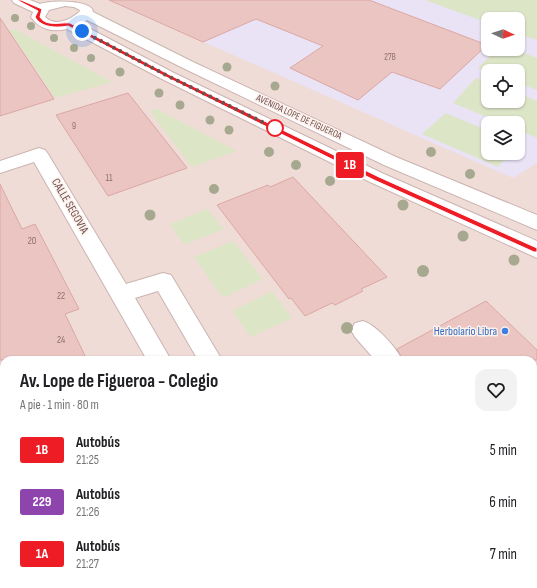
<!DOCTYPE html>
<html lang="es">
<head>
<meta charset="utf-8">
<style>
	body { margin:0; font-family:"Sofia Sans Condensed",sans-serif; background:#f2f2f2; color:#202124; height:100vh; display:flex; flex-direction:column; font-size:15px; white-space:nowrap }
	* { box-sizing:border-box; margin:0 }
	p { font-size:13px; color:#757577 }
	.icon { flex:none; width:22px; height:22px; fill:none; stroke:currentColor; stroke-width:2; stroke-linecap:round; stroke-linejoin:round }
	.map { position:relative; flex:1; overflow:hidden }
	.drawer { position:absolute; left:0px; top:356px; width:537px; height:232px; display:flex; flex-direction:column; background:#fff; border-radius:12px 12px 0 0; box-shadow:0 1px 3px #0004 }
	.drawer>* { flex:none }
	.badge { padding:0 8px; border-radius:3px; font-size:14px; line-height:26px }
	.needle { width:26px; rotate:94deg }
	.buttons { position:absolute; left:481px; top:12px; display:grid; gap:8px }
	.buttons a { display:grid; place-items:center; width:44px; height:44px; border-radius:8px; background:#fff; box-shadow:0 1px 3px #0004; font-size:20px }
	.you { position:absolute; width:20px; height:20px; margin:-10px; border:3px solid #fff; border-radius:50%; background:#1a73e8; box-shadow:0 0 0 6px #1a73e833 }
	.map>.badge { position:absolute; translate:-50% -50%; box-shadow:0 0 0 2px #fff }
	.round { display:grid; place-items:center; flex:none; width:42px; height:42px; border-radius:12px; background:#f2f2f2 }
	.overview { display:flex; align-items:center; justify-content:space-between; height:68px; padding:0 20px }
	h1 { font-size:19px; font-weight:700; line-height:30px }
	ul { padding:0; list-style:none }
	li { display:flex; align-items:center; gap:12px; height:52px; padding:0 20px }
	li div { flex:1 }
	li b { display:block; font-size:15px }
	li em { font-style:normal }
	li .badge { min-width:44px; font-weight:700; text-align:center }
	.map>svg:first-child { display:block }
	.residential { fill:#f0dcd6; fill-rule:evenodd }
	.education { fill:#e9e3f5; fill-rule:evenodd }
	.green { fill:#dde5c7 }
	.building { fill:#ebc5c2; stroke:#dba7a4 }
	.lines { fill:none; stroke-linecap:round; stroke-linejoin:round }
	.street-casing { stroke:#cbb4b1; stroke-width:2 }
	.street { fill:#fff; fill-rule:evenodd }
	.tree { fill:#a6a98f }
	.line { fill:#ee1c25; stroke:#fff }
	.walk { stroke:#6f504f; stroke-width:4; stroke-dasharray:0 7.2 }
	.stop-dot { fill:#fff; stroke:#ee1c25; stroke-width:2 }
	.shop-dot { fill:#3f7fe0; stroke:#fcf1ec; stroke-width:1.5 }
	.labels { text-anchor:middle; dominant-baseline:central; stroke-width:3; stroke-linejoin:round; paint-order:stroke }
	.far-number-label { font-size:9px; fill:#8e6d6c }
	.far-street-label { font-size:10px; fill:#6f504f; stroke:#fcf1ec }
	.number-label { font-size:10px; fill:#8e6d6c }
	.street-label { font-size:12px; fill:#6f504f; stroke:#fcf1ec }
	.shop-label { font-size:12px; fill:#366cbe; stroke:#fcf1ec; text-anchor:end }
</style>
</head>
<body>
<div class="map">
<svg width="537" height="588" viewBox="0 0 537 588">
	<rect width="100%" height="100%" fill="#f9ece6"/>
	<!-- residential -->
	<path class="residential" d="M0 0H537V588H0ZM488 19H518V49H488ZM488 71H518V101H488ZM488 123H518V153H488ZM4 360H533V584H4Z"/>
	<!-- education -->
	<path class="education" d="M139 0H537V163L513 178 122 6ZM488 19H518V49H488ZM488 71H518V101H488ZM488 123H518V153H488Z"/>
	<!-- green -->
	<g class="green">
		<polygon points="425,0 537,0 537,40 518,34 518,19 488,19 488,23"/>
		<polygon points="15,29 112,82 55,98 14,37 0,41 0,33"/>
		<polygon points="497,49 513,49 537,58 537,90 518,83 518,71 488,72 478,68"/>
		<polygon points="476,78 488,82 488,101 518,101 518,93 537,101 537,138 518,130 518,123 501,123 453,103"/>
		<polygon points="157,109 237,151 192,167 154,117 150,110"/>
		<polygon points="446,113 488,131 488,153 509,153 498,167 422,134"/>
		<polygon points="207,209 224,229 184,245 170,224"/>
		<polygon points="233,241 263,279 223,298 194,257"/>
		<polygon points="272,291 292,318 251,337 232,311"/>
	</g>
	<!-- building -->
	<g class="building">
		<polygon points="109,0 369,0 487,45 440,89 392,72 358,100 290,68 323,46 256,19 203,42"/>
		<polygon points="0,18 54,99 0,116"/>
		<polygon points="128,93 187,168 108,196 56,115"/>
		<polygon points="293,177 387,277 361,289 363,291 335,305 332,303 305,316 291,298 289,299 217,205 268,185 270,187"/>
		<polygon points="0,184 22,229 35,224 79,309 65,314 87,360 0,360"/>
		<polygon points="486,301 537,350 537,360 403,360 397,349"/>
	</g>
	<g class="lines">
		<defs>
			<g id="street">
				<path d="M12 0H30L40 4C51 0 93 0 93 12L193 62 396 157 537 215V230L384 165 183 68 87 20 81 24 174 73 384 174 537 241V258L370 182 162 79 67 29C52 32 40 30 31 17L33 12 14 3ZM65 6 74 7 80 10 79 12C70 20 55 27 45 17L49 10Z"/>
				<polygon points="39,148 45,150 48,154 126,284 163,273 171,275 222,360 198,360 158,291 135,298 171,360 147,360 34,162 0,173 0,161"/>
				<path d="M363 321C376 325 396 347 402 360H375L355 337 351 330 355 323Z"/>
				<polygon points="533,507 537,509 537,540 533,539"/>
				<polygon points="266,584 297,584 299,588 268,588"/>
			</g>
		</defs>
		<!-- street casing -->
		<use href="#street" class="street-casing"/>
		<!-- street -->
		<use href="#street" class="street"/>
	</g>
	<!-- trees -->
	<g class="tree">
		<circle cx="15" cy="18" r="4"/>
		<circle cx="31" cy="26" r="4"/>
		<circle cx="54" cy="38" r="4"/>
		<circle cx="74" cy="48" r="4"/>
		<circle cx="91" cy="58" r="4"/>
		<circle cx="227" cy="67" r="4.5"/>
		<circle cx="120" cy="72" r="4.5"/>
		<circle cx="275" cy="86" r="4.5"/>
		<circle cx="159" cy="93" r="4.5"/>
		<circle cx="180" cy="105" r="4.5"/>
		<circle cx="210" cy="120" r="4.5"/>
		<circle cx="229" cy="130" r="4.5"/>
		<circle cx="269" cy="152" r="5"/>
		<circle cx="431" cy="152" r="5"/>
		<circle cx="296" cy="165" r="5"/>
		<circle cx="470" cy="174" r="5"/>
		<circle cx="330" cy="181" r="5"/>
		<circle cx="214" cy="189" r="5"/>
		<circle cx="403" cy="205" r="5.5"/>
		<circle cx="150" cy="215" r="5.5"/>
		<circle cx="463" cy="236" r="5.5"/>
		<circle cx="514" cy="260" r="5.5"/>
		<circle cx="423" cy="271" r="6"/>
		<circle cx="347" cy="328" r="6"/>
	</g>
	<!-- line -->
	<path class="line" d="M17 0H21L42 9 40 17C46 27 61 22 70 23L170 75 379 177 537 248V252H534L374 180 166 77 68 26C57 28 41 28 35 17L38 11Z"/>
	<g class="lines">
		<!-- walk -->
		<polyline class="walk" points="82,31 168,76 279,130 275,128"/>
	</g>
	<!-- markers -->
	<circle class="stop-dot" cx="275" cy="128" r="8"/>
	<circle class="shop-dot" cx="505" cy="331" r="4"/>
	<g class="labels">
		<!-- far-number labels -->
		<g class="far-number-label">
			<text x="390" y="57">27B</text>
			<text x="74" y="126">9</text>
		</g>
		<!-- far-street labels -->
		<g class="far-street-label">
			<text transform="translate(299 117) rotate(25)">AVENIDA LOPE DE FIGUEROA</text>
		</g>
		<!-- number labels -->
		<g class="number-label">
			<text x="109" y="178">11</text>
			<text x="32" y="241">20</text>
			<text x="61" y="296">22</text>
			<text x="61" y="340">24</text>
		</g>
		<!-- street labels -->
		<g class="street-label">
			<text transform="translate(70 206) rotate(60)">CALLE SEGOVIA</text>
		</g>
		<!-- shop labels -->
		<g class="shop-label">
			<text x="497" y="331">Herbolario Libra</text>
		</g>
	</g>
</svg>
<div class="buttons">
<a><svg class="needle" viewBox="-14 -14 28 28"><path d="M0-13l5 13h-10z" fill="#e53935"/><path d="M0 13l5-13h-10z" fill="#757577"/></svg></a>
<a><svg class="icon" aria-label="locate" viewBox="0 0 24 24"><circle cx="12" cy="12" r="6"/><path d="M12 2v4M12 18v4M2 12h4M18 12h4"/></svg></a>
<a><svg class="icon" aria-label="layers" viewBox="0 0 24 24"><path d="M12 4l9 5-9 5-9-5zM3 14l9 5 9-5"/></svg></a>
</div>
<div class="you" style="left:82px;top:31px"></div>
<b class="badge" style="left:350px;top:165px;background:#ee1c25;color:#fff">1B</b>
<section class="drawer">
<div class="overview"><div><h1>Av. Lope de Figueroa - Colegio</h1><p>A pie · 1 min · 80 m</p></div><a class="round"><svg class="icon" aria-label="heart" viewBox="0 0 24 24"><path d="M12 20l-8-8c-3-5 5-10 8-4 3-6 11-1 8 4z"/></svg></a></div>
<ul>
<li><span class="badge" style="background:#ee1c25;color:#fff">1B</span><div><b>Autobús</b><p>21:25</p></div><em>5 min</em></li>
<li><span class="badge" style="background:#8e44ad;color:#fff">229</span><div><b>Autobús</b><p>21:26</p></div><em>6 min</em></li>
<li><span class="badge" style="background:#ee1c25;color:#fff">1A</span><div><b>Autobús</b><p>21:27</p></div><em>7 min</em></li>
</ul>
</section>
</div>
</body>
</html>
